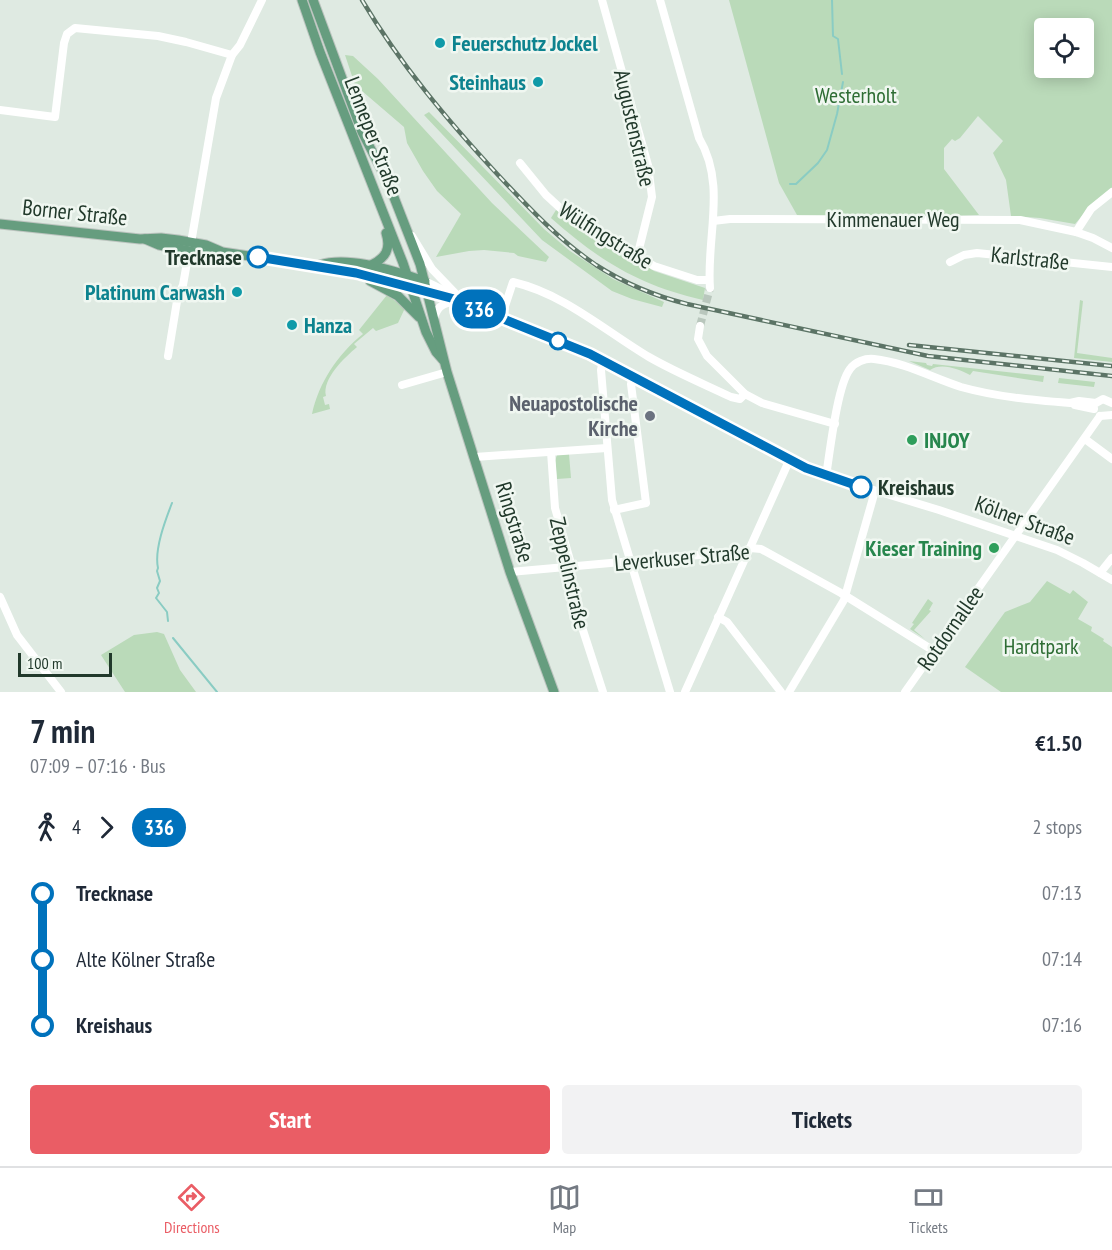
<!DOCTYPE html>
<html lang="en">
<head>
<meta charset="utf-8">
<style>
	body { margin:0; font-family:"PT Sans Narrow",sans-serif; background:#f2f2f3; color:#1f2937; height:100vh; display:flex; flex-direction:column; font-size:22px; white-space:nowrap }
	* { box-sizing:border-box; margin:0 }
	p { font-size:20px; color:#747a83 }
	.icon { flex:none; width:33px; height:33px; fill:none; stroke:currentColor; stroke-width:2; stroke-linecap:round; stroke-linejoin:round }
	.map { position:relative; height:692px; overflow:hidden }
	.panel { display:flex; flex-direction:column; background:#fff; flex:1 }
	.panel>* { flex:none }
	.badge { padding:0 12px; border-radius:20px; font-size:21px; line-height:39px }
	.controls { position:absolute; left:1034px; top:18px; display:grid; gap:12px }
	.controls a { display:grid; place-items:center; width:60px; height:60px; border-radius:6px; background:#fff; box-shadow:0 3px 15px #0003; font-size:30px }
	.scale { position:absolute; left:18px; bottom:15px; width:94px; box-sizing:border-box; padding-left:6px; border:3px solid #21392b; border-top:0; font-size:16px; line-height:21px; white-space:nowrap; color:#21392b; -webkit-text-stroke:4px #f0f7f1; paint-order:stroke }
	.map>.badge { position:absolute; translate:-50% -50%; box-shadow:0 0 0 3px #fff }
	.legs { display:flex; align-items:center; gap:9px; height:66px; padding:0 30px; font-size:20px }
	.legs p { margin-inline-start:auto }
	.overview { display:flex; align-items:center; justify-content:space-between; height:102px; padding:0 30px }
	h1 { font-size:33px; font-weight:700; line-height:45px }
	.action { display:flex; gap:12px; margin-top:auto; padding:12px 30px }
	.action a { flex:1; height:69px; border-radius:6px; background:#ea5d65; color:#fff; font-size:24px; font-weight:700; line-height:69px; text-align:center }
	.action a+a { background:#f2f2f3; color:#1f2937 }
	ul { padding:0 30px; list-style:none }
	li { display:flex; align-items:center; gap:21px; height:66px; font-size:22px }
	li i { display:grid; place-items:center; width:9px; height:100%; margin:0 8px; background:currentColor }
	li i::after { content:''; width:15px; height:15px; margin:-8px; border:4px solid; border-radius:50%; background:#fff }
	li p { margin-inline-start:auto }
	li:first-child i { background:linear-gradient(#0000 50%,currentColor 0) }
	li:last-child i { background:linear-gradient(currentColor 50%,#0000 0) }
	.menu { display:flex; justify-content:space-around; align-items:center; height:84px; border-top:2px solid #e0e1e3; background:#fff; font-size:16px; color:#747a83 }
	.menu a { display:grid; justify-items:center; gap:3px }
	.menu .selected { color:#ea5d65 }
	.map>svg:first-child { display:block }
	.green { fill:#badab9; fill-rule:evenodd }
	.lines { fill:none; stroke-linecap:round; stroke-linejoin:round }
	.stream { stroke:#8accc3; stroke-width:2 }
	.minor-tunnel { stroke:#b9c7bd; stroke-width:8; stroke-dasharray:8 4; stroke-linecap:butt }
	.major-casing { stroke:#bcc4bf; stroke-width:11 }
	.minor { stroke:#fff; stroke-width:8 }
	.major { stroke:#669d7f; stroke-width:9 }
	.rail-casing { stroke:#5c7466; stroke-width:4.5 }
	.rail { stroke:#f0f7f1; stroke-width:2; stroke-dasharray:7; stroke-linecap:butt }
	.line-1-casing { stroke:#fff; stroke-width:14 }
	.line-1 { stroke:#0072bc; stroke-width:9 }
	.culture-dot { fill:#0f9aa8; stroke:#f0f7f1; stroke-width:2 }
	.stop-1-dot { fill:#fff; stroke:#0072bc; stroke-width:3 }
	.worship-dot { fill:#6b7280; stroke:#f0f7f1; stroke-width:2 }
	.leisure-dot { fill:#2e9e5b; stroke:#f0f7f1; stroke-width:2 }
	.labels { text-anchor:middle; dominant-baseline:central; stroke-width:5; stroke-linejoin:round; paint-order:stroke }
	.culture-label { font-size:22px; font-weight:bold; fill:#0d838f; stroke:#f0f7f1; text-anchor:start }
	.park-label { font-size:22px; fill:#2e6d34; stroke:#f0f7f1 }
	.street-label { font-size:22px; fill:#21392b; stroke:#f0f7f1 }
	.stop-label { font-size:22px; font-weight:bold; fill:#21392b; stroke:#f0f7f1; text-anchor:end }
	.worship-label { font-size:22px; font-weight:bold; fill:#5b616d; stroke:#f0f7f1; text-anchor:end }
	.leisure-label { font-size:22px; font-weight:bold; fill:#27864d; stroke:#f0f7f1; text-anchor:start }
</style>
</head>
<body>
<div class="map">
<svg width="1112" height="692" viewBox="0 0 1112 692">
	<rect width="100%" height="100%" fill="#dfeae2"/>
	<!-- green -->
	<g class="green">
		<path d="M729 0H1112V189L1093 203 1075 224 1040 218 1011 216 1006 180 993 153 1003 141 978 116 960 138 955 141 952 139 944 148V169L979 215 894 218 801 217 797 215 779 183ZM1044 28H1083V68H1044Z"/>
		<polygon points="345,55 353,56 378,79 492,203 549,257 546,262 518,256 514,253 484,250 469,251 436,257 461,214 437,191 423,171 407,143 404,127 355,85"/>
		<polygon points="429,112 544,229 570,251 613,279 664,302 662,307 632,299 612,291 542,240 424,115"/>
		<path d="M556 210 654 271 705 288 703 300C638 285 600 261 551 218Z"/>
		<path d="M387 295 405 308 398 323 376 331 373 328 354 344 357 347C344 358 322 379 326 396L323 397 325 405 329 404 330 409 312 414C319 382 338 354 363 334L359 330Z"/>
		<polygon points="1080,300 1083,301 1077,353 1112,358 1112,362 1074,358"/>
		<path d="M909 361 926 363 927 365 932 366 933 364 1044 376 1043 382 973 371 970 375C959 369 941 362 930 370Z"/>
		<polygon points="1059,378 1095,382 1094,387 1058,383"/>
		<polygon points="569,454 571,478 557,479 555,461 557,455"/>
		<polygon points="1047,581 1070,594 1073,590 1088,602 1078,619 1092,627 1091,631 1104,639 1103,641 1112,647 1112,692 1001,692 965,667 1005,612 1030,602"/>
		<polygon points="928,599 933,603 929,610 931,611 914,630 925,639 910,629 914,624 912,623"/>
		<polygon points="157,632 164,634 180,670 196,692 125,692 101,655 134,635"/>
	</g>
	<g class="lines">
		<!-- stream -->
		<g class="stream">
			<polyline points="832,0 833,36 838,39 842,74"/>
			<polyline points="790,184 796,184 818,163 827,150 837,114 843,82"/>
			<path d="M168 621 167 612 156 598 159 593 157 588 160 581 157 571 158 568C154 550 165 521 172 503"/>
			<polyline points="173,638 217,692"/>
		</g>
		<!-- minor-tunnel -->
		<polyline class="minor-tunnel" points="700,326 710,288"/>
		<defs>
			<g id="major">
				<polyline points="302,0 320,52 403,263 426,332 436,352 443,360"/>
				<polyline points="313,0 362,132 388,182 420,264 447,372 510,572 554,692"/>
				<polyline points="0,224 140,239 161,238 178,240 206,245 220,251"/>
				<polyline points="145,239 159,245 205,254 222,252 317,266 413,287"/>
				<path d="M320 265C349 255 396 272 425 281"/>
				<path d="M371 265C386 258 391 249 386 233"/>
				<polyline points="370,281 398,296 419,317"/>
			</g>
		</defs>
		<!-- major casing -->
		<use href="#major" class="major-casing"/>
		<!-- minor -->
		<g class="minor">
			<polyline points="602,0 648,165 652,197 637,257"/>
			<path d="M660 0 699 138C727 185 706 237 710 288"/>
			<polyline points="0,110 55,117 64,43 67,34 75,28 158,36 186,42 232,55"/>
			<polyline points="520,163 546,195 570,217 654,266 697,280 709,280"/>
			<polyline points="713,221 730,219 1020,220 1076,232 1093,238 1112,248"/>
			<polyline points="1076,232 1091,209 1112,192"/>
			<polyline points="412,236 432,269 455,293"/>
			<polyline points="191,243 216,98 232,55 240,45 262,0"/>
			<polyline points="950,262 964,255 977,253 1112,267"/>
			<polyline points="425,281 494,315 590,354 805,469 939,510 1057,550 1083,563 1112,580"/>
			<polyline points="428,292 455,299"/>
			<path d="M501 318 513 282C564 294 604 330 649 357 675 372 704 384 731 397L740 399 745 394"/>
			<path d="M434 319C437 303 448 302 462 301"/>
			<polyline points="700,326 698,339 707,356 745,394 762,403 835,424"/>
			<polyline points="168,356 178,295 183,285 189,251"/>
			<polyline points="603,360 601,370 612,500 670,692"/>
			<polyline points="402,385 447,372"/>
			<polyline points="1075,405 1094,409"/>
			<polyline points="1100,416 1112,415"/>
			<polyline points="1085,439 1112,459"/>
			<polyline points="551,452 555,508 572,567 570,571 580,621 603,692"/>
			<polyline points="475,457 607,448"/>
			<path d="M826 476C830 452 837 386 850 369 855 362 865 358 874 359 904 362 933 378 961 387 997 397 1033 400 1070 403L1079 401 1096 403 1103 399 1112 403"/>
			<polyline points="614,510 646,503 631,384 634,376"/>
			<polyline points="510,572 744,551 750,548 761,549 841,593 934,651"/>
			<polyline points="1100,573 1112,558"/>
			<polyline points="0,597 17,635 61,692"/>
			<polyline points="718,617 727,622 781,692"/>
			<polyline points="685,692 789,461"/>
			<polyline points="789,692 844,600 875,491"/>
			<polyline points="905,692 1100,416"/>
		</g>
		<!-- major -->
		<use href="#major" class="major"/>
		<defs>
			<g id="rail">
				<path d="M362 0C400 64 448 121 499 176 529 208 559 240 596 265 624 283 655 296 687 304L928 356 1112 376"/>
				<polyline points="909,345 1112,366"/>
			</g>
		</defs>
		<!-- rail casing -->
		<use href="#rail" class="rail-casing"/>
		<!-- rail -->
		<use href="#rail" class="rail"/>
	</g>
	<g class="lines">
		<defs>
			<polyline id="line-1" points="258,257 356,273 462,301 501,318 590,354 806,468 861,487"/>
		</defs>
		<!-- line-1 casing -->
		<use href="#line-1" class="line-1-casing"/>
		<!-- line-1 -->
		<use href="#line-1" class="line-1"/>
	</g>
	<!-- markers -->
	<g class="culture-dot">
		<circle cx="440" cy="43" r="6"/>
		<circle cx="538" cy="82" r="6"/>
		<circle cx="237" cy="292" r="6"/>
		<circle cx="292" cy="325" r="6"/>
	</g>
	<g class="stop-1-dot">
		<circle cx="258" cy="257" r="10"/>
		<circle cx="558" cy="341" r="8"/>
		<circle cx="861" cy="487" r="10"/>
	</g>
	<circle class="worship-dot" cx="650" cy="416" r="6"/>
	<g class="leisure-dot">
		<circle cx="912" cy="440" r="6"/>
		<circle cx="994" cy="548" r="6"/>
	</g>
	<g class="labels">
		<!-- culture labels -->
		<g class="culture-label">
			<text x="452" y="43">Feuerschutz Jockel</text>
			<text x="526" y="82" text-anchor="end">Steinhaus</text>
			<text x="225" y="292" text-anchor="end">Platinum Carwash</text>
			<text x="304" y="325">Hanza</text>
		</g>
		<!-- park labels -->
		<g class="park-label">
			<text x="856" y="95">Westerholt</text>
			<text x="1041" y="646">Hardtpark</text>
		</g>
		<!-- street labels -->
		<g class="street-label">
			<text transform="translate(635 128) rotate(77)">Augustenstraße</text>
			<text transform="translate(374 136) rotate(69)">Lenneper Straße</text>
			<text transform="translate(75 212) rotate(6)">Borner Straße</text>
			<text x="893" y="219">Kimmenauer Weg</text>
			<text transform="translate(606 235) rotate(32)">Wülfingstraße</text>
			<text transform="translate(1030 258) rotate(6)">Karlstraße</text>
			<text transform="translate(1025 520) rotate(20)">Kölner Straße</text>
			<text transform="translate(515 522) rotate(73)">Ringstraße</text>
			<text transform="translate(682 557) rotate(-5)">Leverkuser Straße</text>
			<text transform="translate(570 573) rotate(77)">Zeppelinstraße</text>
			<text transform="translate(950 628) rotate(-55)">Rotdornallee</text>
		</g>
		<!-- stop labels -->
		<g class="stop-label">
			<text x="242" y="257">Trecknase</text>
			<text x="878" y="487" text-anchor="start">Kreishaus</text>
		</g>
		<!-- worship labels -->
		<g class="worship-label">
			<text x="638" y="403">Neuapostolische<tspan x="638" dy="25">Kirche</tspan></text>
		</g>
		<!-- leisure labels -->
		<g class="leisure-label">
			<text x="924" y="440">INJOY</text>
			<text x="982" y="548" text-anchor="end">Kieser Training</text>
		</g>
	</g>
</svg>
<div class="controls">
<a><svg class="icon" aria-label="locate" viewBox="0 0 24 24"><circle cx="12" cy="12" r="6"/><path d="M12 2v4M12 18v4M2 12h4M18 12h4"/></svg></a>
</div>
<div class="scale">100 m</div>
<b class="badge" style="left:479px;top:309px;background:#0072bc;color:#fff">336</b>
</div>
<section class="panel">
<div class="overview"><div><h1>7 min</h1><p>07:09 – 07:16 · Bus</p></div><b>€1.50</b></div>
<div class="legs"><svg class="icon" aria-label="walk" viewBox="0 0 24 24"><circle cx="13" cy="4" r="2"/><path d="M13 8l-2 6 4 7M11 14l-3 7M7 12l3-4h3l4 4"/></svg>4<svg class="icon" aria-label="forward" viewBox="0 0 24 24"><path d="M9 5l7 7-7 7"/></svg><b class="badge" style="background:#0072bc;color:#fff">336</b><p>2 stops</p></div>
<ul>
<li><i style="color:#0072bc"></i><b>Trecknase</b><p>07:13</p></li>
<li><i style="color:#0072bc"></i><span>Alte Kölner Straße</span><p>07:14</p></li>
<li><i style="color:#0072bc"></i><b>Kreishaus</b><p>07:16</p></li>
</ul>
<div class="action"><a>Start</a><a>Tickets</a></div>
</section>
<nav class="menu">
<a class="selected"><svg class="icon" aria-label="directions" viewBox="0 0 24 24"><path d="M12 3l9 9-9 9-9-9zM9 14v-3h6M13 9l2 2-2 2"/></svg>Directions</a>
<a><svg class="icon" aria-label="map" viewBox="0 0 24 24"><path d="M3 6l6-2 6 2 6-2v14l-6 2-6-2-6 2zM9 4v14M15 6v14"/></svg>Map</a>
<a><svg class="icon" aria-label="tickets" viewBox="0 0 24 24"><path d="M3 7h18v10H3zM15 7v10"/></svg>Tickets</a>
</nav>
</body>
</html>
